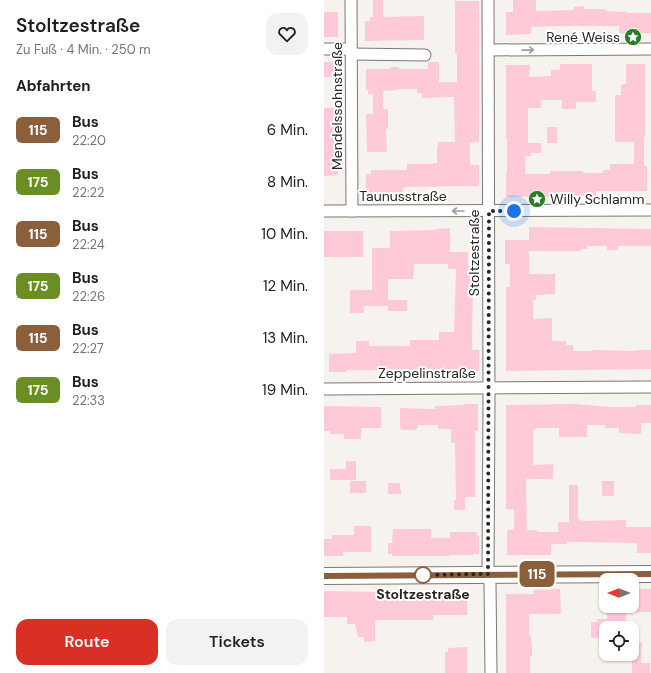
<!DOCTYPE html>
<html lang="de">
<head>
<meta charset="utf-8">
<style>
	body { margin:0; font-family:"DM Sans",sans-serif; background:#f2f2f2; color:#202124; height:100vh; display:flex; flex-direction:column; font-size:15px; white-space:nowrap }
	* { box-sizing:border-box; margin:0 }
	p { font-size:13px; color:#757577 }
	.icon { flex:none; width:22px; height:22px; fill:none; stroke:currentColor; stroke-width:2; stroke-linecap:round; stroke-linejoin:round }
	.map { position:relative; flex:1; overflow:hidden }
	.side { display:flex; flex-direction:column; background:#fff; width:324px }
	.side>* { flex:none }
	.badge { padding:0 8px; border-radius:6px; font-size:14px; line-height:26px }
	.needle { width:26px; rotate:270deg }
	.controls { position:absolute; left:275px; top:573px; display:grid; gap:8px }
	.controls a { display:grid; place-items:center; width:40px; height:40px; border-radius:8px; background:#fff; box-shadow:0 1px 3px #0004; font-size:20px }
	.you { position:absolute; width:20px; height:20px; margin:-10px; border:3px solid #fff; border-radius:50%; background:#1a73e8; box-shadow:0 0 0 6px #1a73e833 }
	.map>.badge { position:absolute; translate:-50% -50%; box-shadow:0 0 0 2px #fff }
	h2 { padding:0 16px; font-size:15px; line-height:36px }
	.round { display:grid; place-items:center; flex:none; width:42px; height:42px; border-radius:12px; background:#f2f2f2 }
	.headline { display:flex; align-items:center; justify-content:space-between; height:68px; padding:0 16px }
	h1 { font-size:19px; font-weight:600; line-height:30px }
	.primary-button { display:flex; gap:8px; margin-top:auto; padding:8px 16px }
	.primary-button a { flex:1; height:46px; border-radius:12px; background:#d93025; color:#fff; font-size:16px; font-weight:600; line-height:46px; text-align:center }
	.primary-button a+a { background:#f2f2f2; color:#202124 }
	ul { padding:0; list-style:none }
	li { display:flex; align-items:center; gap:12px; height:52px; padding:0 16px }
	li div { flex:1 }
	li b { display:block; font-size:15px }
	li em { font-style:normal }
	li .badge { min-width:44px; font-weight:700; text-align:center }
	main { display:flex; flex:1; min-height:0 }
	.map>svg:first-child { display:block }
	.building { fill:#fecad8 }
	.lines { fill:none; stroke-linecap:round; stroke-linejoin:round }
	.street-casing { stroke:#7b7874; stroke-width:13 }
	.secondary-casing { stroke:#7b7874; stroke-width:18 }
	.street { stroke:#fff; stroke-width:11 }
	.secondary { stroke:#fff; stroke-width:16 }
	.oneway { stroke:#9e9d9d }
	.line-casing { stroke:#fff; stroke-width:9 }
	.line { stroke:#8b5e3c; stroke-width:6 }
	.walk { stroke:#282625; stroke-width:4; stroke-dasharray:0 7.2 }
	.stop-dot { fill:#fff; stroke:#8b5e3c; stroke-width:2 }
	.labels { text-anchor:middle; dominant-baseline:central; stroke-width:4; stroke-linejoin:round; paint-order:stroke }
	.poi-label { font-size:14px; fill:#282625; stroke:#fff; text-anchor:end }
	.street-label { font-size:14px; fill:#282625; stroke:#fff }
	.stop-label { font-size:14px; font-weight:bold; fill:#282625; stroke:#fff }
</style>
</head>
<body>
<main>
<section class="side">
<div class="headline"><div><h1>Stoltzestraße</h1><p>Zu Fuß · 4 Min. · 250 m</p></div><a class="round"><svg class="icon" aria-label="heart" viewBox="0 0 24 24"><path d="M12 20l-8-8c-3-5 5-10 8-4 3-6 11-1 8 4z"/></svg></a></div>
<h2>Abfahrten</h2>
<ul>
<li><span class="badge" style="background:#8b5e3c;color:#fff">115</span><div><b>Bus</b><p>22:20</p></div><em>6 Min.</em></li>
<li><span class="badge" style="background:#6b8e23;color:#fff">175</span><div><b>Bus</b><p>22:22</p></div><em>8 Min.</em></li>
<li><span class="badge" style="background:#8b5e3c;color:#fff">115</span><div><b>Bus</b><p>22:24</p></div><em>10 Min.</em></li>
<li><span class="badge" style="background:#6b8e23;color:#fff">175</span><div><b>Bus</b><p>22:26</p></div><em>12 Min.</em></li>
<li><span class="badge" style="background:#8b5e3c;color:#fff">115</span><div><b>Bus</b><p>22:27</p></div><em>13 Min.</em></li>
<li><span class="badge" style="background:#6b8e23;color:#fff">175</span><div><b>Bus</b><p>22:33</p></div><em>19 Min.</em></li>
</ul>
<div class="primary-button"><a>Route</a><a>Tickets</a></div>
</section>
<div class="map">
<svg width="327" height="673" viewBox="0 0 327 673">
	<rect width="100%" height="100%" fill="#f6f3ef"/>
	<!-- building -->
	<g class="building">
		<polygon points="49,0 59,0 59,17 100,16 100,40 41,41 41,21 46,21 46,17 49,17"/>
		<polygon points="189,0 212,0 212,11 250,10 250,7 260,6 260,9 281,9 281,11 303,12 303,13 327,13 327,33 295,33 295,26 231,26 207,27 207,34 182,35 182,12 189,12"/>
		<polygon points="131,1 155,1 155,142 146,143 146,165 155,165 155,186 79,187 79,193 42,194 42,174 47,174 47,170 83,170 83,164 109,164 109,163 113,163 113,146 114,146 114,142 131,142 130,97 98,98 98,93 93,93 93,89 73,89 73,90 59,91 59,109 64,109 64,129 62,129 63,152 43,152 42,114 49,114 49,94 44,94 44,90 42,90 42,69 66,69 66,67 75,67 75,69 104,69 104,62 115,62 115,82 133,82 133,54 131,54"/>
		<rect x="0" y="12" width="14" height="25"/>
		<rect x="0" y="62" width="13" height="15"/>
		<polygon points="236,64 268,64 268,91 272,91 272,102 252,102 252,109 238,109 238,100 217,100 217,108 204,108 204,143 217,143 217,153 207,153 207,156 201,156 201,174 226,174 226,171 259,171 259,173 279,173 279,170 286,170 286,164 310,164 310,142 291,142 291,95 297,95 297,85 302,84 302,64 321,64 321,137 320,137 320,166 323,166 323,191 272,191 272,196 182,197 182,172 183,172 183,138 182,138 182,65 206,65 205,77 227,76 227,70 236,70"/>
		<polygon points="0,108 13,108 14,175 0,176"/>
		<rect x="223" y="127" width="10" height="16"/>
		<polygon points="205,227 327,229 327,246 294,246 294,250 283,250 283,246 263,246 263,249 257,249 257,251 205,251 205,274 231,274 231,294 212,295 212,300 209,300 209,319 228,318 228,341 242,341 242,345 249,345 249,351 268,351 268,350 312,351 312,350 327,350 327,369 182,371 182,287 186,287 186,264 181,264 181,240 205,240"/>
		<polygon points="126,228 126,252 144,252 144,266 148,266 148,267 149,267 148,350 155,350 155,371 87,372 86,370 22,370 22,372 5,372 5,354 32,353 32,341 45,341 45,346 86,346 86,340 115,340 115,332 130,332 132,269 124,269 124,264 90,264 89,279 64,279 64,306 40,306 40,313 26,313 26,290 48,290 48,248 66,248 66,231 112,230 112,229"/>
		<rect x="0" y="231" width="39" height="26"/>
		<rect x="64" y="300" width="19" height="11"/>
		<polygon points="140,404 154,404 154,431 151,431 151,497 141,497 141,510 130,510 130,500 132,500 131,443 127,443 127,429 114,429 114,425 94,425 92,430 77,430 77,428 76,428 76,408 111,409 111,406 140,405"/>
		<polygon points="251,404 288,407 312,407 312,405 327,405 327,423 317,423 317,434 295,433 295,428 281,428 281,425 263,425 263,437 235,437 235,428 211,428 211,430 209,430 209,465 229,464 229,479 202,479 203,530 213,530 213,532 234,532 234,522 245,522 245,485 254,485 254,518 256,520 257,520 257,521 302,520 302,527 327,527 327,553 313,553 313,545 312,543 255,542 243,542 243,544 227,544 227,555 183,555 183,530 190,530 190,509 182,509 182,405"/>
		<polygon points="0,406 57,407 57,428 37,428 37,439 20,439 20,434 6,434 6,431 0,431"/>
		<polygon points="22,461 32,461 32,480 6,480 6,469 22,469"/>
		<rect x="26" y="481" width="16" height="12"/>
		<rect x="278" y="481" width="12" height="15"/>
		<polygon points="64,483 76,483 77,494 64,494"/>
		<polygon points="30,526 47,526 47,552 19,552 19,556 0,556 0,539 8,539 8,535 30,535"/>
		<polygon points="69,529 107,529 107,538 126,538 126,532 153,532 153,536 155,536 155,554 149,554 149,555 126,555 126,556 68,556 68,554 64,554 64,543 68,543"/>
		<polygon points="236,589 237,614 205,614 205,636 207,636 208,647 208,656 206,656 206,673 182,673 182,594 210,594 210,590"/>
		<rect x="311" y="589" width="16" height="23"/>
		<polygon points="0,591 58,592 135,591 135,592 143,592 143,615 109,615 109,620 51,620 51,641 40,642 40,637 34,637 31,624 23,624 23,617 0,617"/>
		<polygon points="283,609 302,609 302,628 282,628 282,637 267,638 267,622 273,622 273,619 283,619"/>
		<polygon points="308,642 318,643 317,663 326,663 326,673 308,673"/>
		<polygon points="143,647 143,673 121,673 121,652 124,652 124,648"/>
	</g>
	<g class="lines">
		<defs>
			<g id="street">
				<polyline points="27,0 28,211"/>
				<polyline points="164,0 165,399 164,575 166,584 167,673"/>
				<polyline points="0,49 27,49"/>
				<polyline points="165,50 327,49"/>
				<polyline points="27,54 101,55"/>
				<polyline points="0,211 327,210"/>
				<polyline points="0,389 327,387"/>
			</g>
			<polyline id="secondary" points="0,576 327,574"/>
		</defs>
		<!-- street casing -->
		<use href="#street" class="street-casing"/>
		<!-- secondary casing -->
		<use href="#secondary" class="secondary-casing"/>
		<!-- street -->
		<use href="#street" class="street"/>
		<!-- secondary -->
		<use href="#secondary" class="secondary"/>
	</g>
	<!-- one-way arrows -->
	<defs><path id="oneway-shaft" d="M-6 0H5M1.5-3L5.5 0L1.5 3" fill="none" stroke-width="1.6" stroke-linecap="round" stroke-linejoin="round"/></defs>
	<g class="oneway">
		<use href="#oneway-shaft" transform="translate(204 50) rotate(-1)"/>
		<use href="#oneway-shaft" transform="translate(134 211) rotate(180)"/>
	</g>
	<g class="lines">
		<defs>
			<polyline id="line" points="0,576 327,574"/>
		</defs>
		<!-- line casing -->
		<use href="#line" class="line-casing"/>
		<!-- line -->
		<use href="#line" class="line"/>
		<!-- walk -->
		<polyline class="walk" points="99,575 164,574 165,211 190,211"/>
	</g>
	<!-- icons -->
	<defs>
		<symbol id="sight-disc" viewBox="-11 -11 22 22"><circle r="9.5" fill="#2c7d28" stroke="#fff"/><path d="M0-6L1.8-2.2L6-1.7L2.9 1.2L3.7 5.4L0 3.3L-3.7 5.4L-2.9 1.2L-6-1.7L-1.8-2.2Z" fill="#fff"/></symbol>
	</defs>
	<g fill-rule="evenodd">
		<use href="#sight-disc" x="299" y="27" width="20" height="20"/>
		<use href="#sight-disc" x="203" y="189" width="20" height="20"/>
	</g>
	<!-- markers -->
	<circle class="stop-dot" cx="99" cy="575" r="8"/>
	<g class="labels">
		<!-- poi labels -->
		<g class="poi-label">
			<text x="296" y="37">René Weiss</text>
			<text x="226" y="199" text-anchor="start">Willy Schlamm</text>
		</g>
		<!-- street labels -->
		<g class="street-label">
			<text transform="translate(13 106) rotate(-90)">Mendelssohnstraße</text>
			<text x="79" y="196">Taunusstraße</text>
			<text transform="translate(150 253) rotate(-90)">Stoltzestraße</text>
			<text x="103" y="373">Zeppelinstraße</text>
		</g>
		<!-- stop labels -->
		<g class="stop-label">
			<text x="99" y="594">Stoltzestraße</text>
		</g>
	</g>
</svg>
<div class="controls">
<a><svg class="needle" viewBox="-14 -14 28 28"><path d="M0-13l5 13h-10z" fill="#e53935"/><path d="M0 13l5-13h-10z" fill="#757577"/></svg></a>
<a><svg class="icon" aria-label="locate" viewBox="0 0 24 24"><circle cx="12" cy="12" r="6"/><path d="M12 2v4M12 18v4M2 12h4M18 12h4"/></svg></a>
</div>
<div class="you" style="left:190px;top:211px"></div>
<b class="badge" style="left:213px;top:574px;background:#8b5e3c;color:#fff">115</b>
</div>
</main>
</body>
</html>
